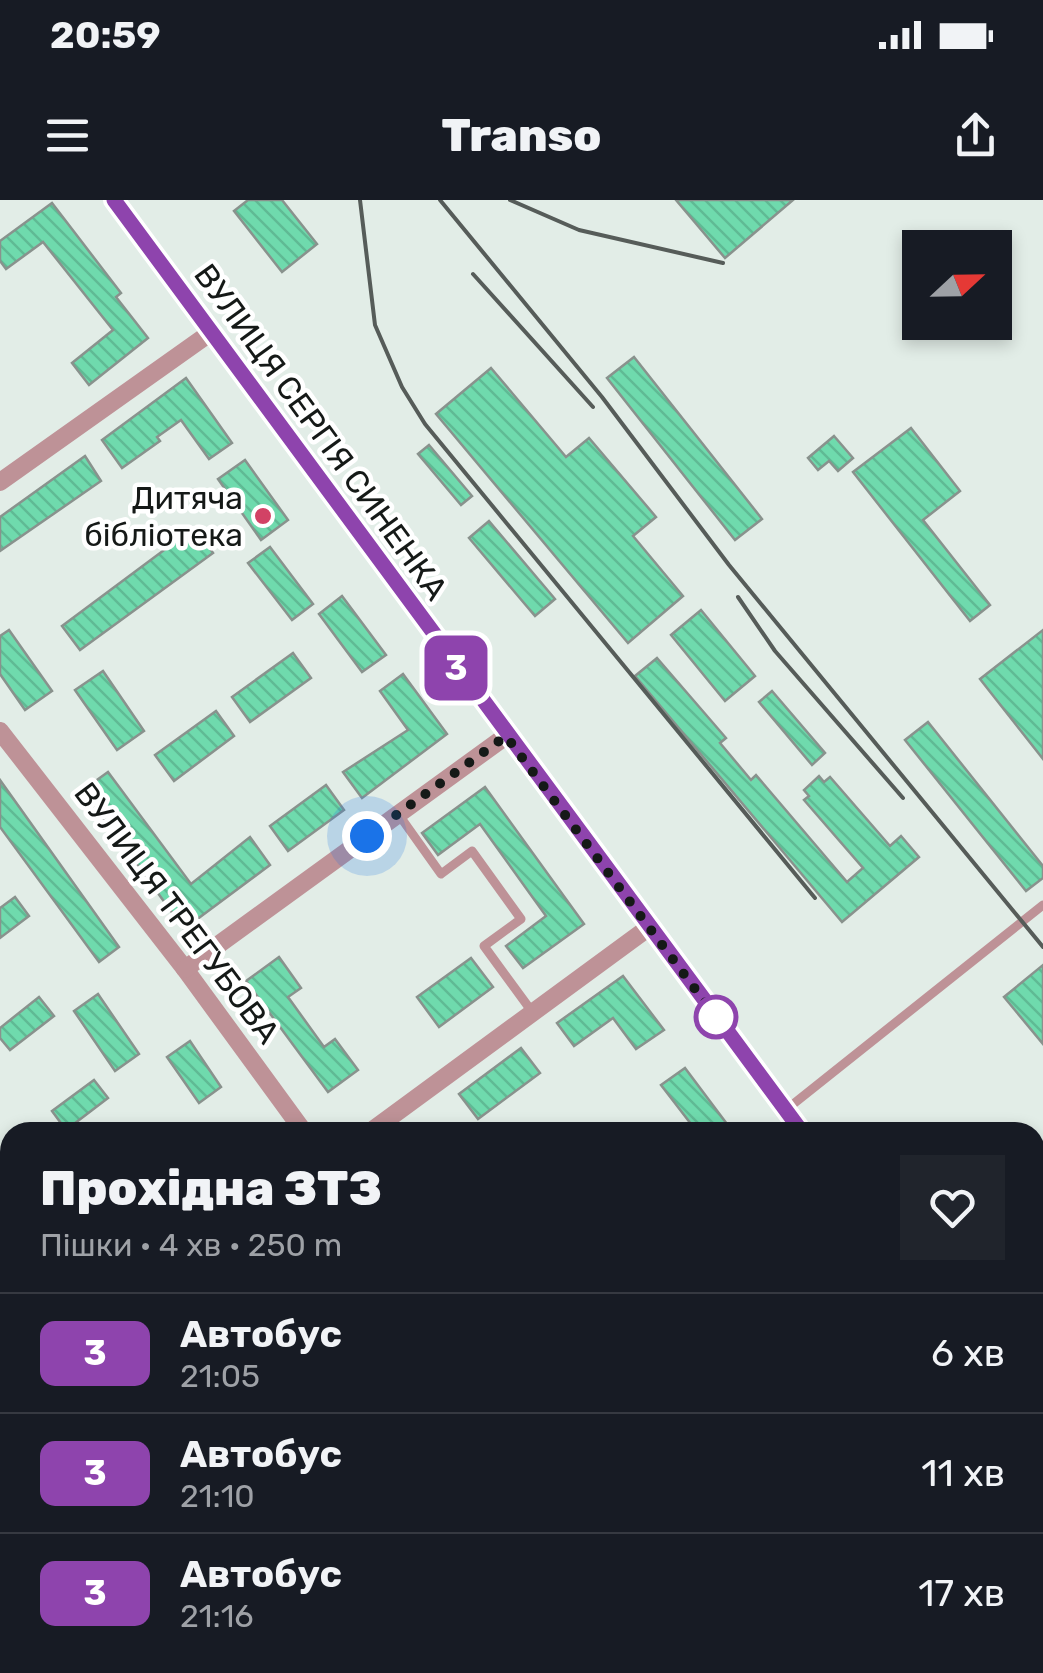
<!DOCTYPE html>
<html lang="uk">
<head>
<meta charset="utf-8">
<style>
	body { margin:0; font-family:Rubik,sans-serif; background:#20242c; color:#f1f3f6; height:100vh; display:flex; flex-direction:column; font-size:38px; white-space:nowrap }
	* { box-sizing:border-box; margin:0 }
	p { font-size:32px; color:#9ea1a6 }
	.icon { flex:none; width:55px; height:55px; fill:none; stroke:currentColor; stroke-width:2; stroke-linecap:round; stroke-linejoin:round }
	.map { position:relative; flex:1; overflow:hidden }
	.drawer { position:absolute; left:0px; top:922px; width:1045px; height:552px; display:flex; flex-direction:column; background:#171b24; border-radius:30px 30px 0 0; box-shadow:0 5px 15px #0003 }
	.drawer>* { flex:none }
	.badge { padding:0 20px; border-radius:15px; font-size:35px; line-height:65px }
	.needle { width:65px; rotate:68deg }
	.buttons { position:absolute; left:902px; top:30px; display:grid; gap:20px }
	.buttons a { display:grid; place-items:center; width:110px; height:110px; border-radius:0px; background:#171b24; box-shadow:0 5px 15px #0003; font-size:50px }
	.you { position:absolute; width:50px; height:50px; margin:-25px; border:8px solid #fff; border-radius:50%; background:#1a73e8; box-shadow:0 0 0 15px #1a73e833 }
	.map>.badge { position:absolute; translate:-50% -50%; box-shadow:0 0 0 5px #fff }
	.round { display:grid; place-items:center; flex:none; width:105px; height:105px; border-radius:0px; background:#20242c }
	.summary { display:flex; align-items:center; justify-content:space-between; height:170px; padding:0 40px }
	h1 { font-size:48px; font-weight:800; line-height:75px }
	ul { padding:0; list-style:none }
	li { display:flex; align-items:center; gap:30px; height:120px; padding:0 40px; border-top:2px solid #363941 }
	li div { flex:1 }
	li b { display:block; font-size:38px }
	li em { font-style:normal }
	li .badge { min-width:110px; font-weight:700; text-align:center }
	.status { display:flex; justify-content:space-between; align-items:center; height:70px; padding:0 50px; background:#171b24; direction:ltr }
	.status svg { height:28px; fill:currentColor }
	header { display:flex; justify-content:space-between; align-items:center; height:130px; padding:0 40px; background:#171b24; font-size:45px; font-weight:800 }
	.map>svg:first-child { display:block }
	.park { fill:url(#park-tufts) }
	.garden { fill:url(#garden-dots) }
	.building { fill:url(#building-back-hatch); stroke:#89928d; stroke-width:2.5 }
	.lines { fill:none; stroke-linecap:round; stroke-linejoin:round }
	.service { stroke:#be9297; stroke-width:9 }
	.minor { stroke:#be9297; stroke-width:18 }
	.tertiary { stroke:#be9297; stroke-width:20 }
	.rail { stroke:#565c59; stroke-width:4 }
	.line-casing { stroke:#fff; stroke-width:22 }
	.line { stroke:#8e44ad; stroke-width:15 }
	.walk { stroke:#151917; stroke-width:10; stroke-dasharray:0 18 }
	.poi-dot { fill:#d24265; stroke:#fff; stroke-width:4 }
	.stop-dot { fill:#fff; stroke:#8e44ad; stroke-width:5 }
	.labels { text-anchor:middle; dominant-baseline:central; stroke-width:9; stroke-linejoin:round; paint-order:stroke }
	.street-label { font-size:32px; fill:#151917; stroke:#fff }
	.poi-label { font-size:32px; fill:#151917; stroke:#fff; text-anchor:end }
</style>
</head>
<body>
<div class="status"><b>20:59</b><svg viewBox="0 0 49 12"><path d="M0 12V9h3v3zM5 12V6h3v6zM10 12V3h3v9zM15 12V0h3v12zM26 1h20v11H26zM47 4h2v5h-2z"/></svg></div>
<header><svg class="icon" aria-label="menu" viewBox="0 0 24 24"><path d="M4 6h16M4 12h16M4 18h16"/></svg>Transo<svg class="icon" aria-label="share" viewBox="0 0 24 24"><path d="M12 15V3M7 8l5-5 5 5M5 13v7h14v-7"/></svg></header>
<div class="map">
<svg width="1043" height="1473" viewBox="0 0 1043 1473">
	<defs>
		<pattern id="park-tufts" width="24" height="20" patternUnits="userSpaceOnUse" patternTransform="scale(2.5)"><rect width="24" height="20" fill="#f5c1c7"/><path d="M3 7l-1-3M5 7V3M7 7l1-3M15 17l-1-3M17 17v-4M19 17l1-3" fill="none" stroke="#d1a5aa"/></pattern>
		<pattern id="garden-dots" width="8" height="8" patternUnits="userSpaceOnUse" patternTransform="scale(2.5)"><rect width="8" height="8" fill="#f5c1c7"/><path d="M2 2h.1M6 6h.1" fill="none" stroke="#d1a5aa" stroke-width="1.8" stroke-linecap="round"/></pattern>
		<pattern id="building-back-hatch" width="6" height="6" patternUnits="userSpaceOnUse" patternTransform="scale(2.5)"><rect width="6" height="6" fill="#6fdaad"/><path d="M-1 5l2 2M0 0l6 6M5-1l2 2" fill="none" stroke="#5fba94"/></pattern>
	</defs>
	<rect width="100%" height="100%" fill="#e2ede7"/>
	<!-- park -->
	<polygon class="park" points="1035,1337 1043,1348 1043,1473 545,1473 540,1467 1035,1465"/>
	<!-- garden -->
	<polygon class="garden" points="0,1236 10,1250 10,1465 169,1465 175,1473 0,1473"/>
	<!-- building -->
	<g class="building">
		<polygon points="248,0 282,0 317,44 282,72 234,11"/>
		<polygon points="676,0 793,0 725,58"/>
		<polygon points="52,3 121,93 116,97 148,138 89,185 72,163 113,130 43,42 6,69 0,61 0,41"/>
		<polygon points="634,157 762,319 735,340 607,178"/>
		<polygon points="491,168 566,257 589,238 656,317 633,336 683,396 628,443 436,214"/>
		<polygon points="186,178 232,243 209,259 181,220 157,237 160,241 122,268 102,240"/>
		<polygon points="911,228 960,291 923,320 990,405 970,421 853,272"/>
		<polygon points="834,236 853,258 838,271 829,261 818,270 808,258"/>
		<polygon points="429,245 472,296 461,305 418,254"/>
		<polygon points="85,256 101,281 0,351 0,317"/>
		<polygon points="245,260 288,320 261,340 218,279"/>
		<polygon points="489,321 555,399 535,416 469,338"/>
		<polygon points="195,327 213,353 80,450 62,426"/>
		<polygon points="270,347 313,404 292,420 248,363"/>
		<polygon points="342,396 386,455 362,472 319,414"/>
		<polygon points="701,410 755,476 725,501 671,435"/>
		<polygon points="9,430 52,491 25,510 0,474 0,436"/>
		<polygon points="1043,430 1043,559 980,479"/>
		<polygon points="293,453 311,478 250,522 232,497"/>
		<polygon points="657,458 726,538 720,543 751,580 756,575 847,682 863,668 804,600 809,596 804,590 819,576 824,582 830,577 890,646 901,636 919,657 842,722 635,476"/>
		<polygon points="103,471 144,531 117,550 75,490"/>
		<polygon points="403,474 447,534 362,598 343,572 408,530 380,491"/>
		<polygon points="772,491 825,553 812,565 759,502"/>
		<polygon points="216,511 234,536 174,581 155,555"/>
		<polygon points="928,522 1043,666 1043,678 1026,691 905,540"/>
		<polygon points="108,572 191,684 250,637 270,665 184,729 83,590"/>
		<polygon points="0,580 119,747 99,762 0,627"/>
		<polygon points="326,585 344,610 288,651 270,626"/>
		<polygon points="485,587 584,724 523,768 506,746 546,716 485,631 480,624 438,655 422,633"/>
		<polygon points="15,697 29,716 0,738 0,708"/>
		<polygon points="279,757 301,788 288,797 324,847 335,839 358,870 328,892 246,781"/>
		<polygon points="471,758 493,787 439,827 417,797"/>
		<polygon points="1043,765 1043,844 1004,797"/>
		<polygon points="623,776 664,830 636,849 613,818 574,846 557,823"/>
		<polygon points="98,794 139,854 115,871 74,811"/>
		<polygon points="39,797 54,816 10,850 0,838 0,828"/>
		<polygon points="190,841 221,887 199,903 167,857"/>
		<polygon points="521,848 540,873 478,919 459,894"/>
		<polygon points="685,868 733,932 680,932 691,924 661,885"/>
		<polygon points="94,880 108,898 66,930 52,911"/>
	</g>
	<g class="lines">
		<!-- service -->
		<g class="service">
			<polyline points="399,615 441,674 472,651 521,719 484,746 533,813"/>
			<polyline points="787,909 1043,705"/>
			<polyline points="1035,1073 1043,1068"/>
			<polyline points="0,1421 10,1435"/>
			<polyline points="32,1465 37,1473"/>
		</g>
		<!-- minor -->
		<g class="minor">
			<polyline points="0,282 210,133"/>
			<polyline points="0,531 185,769 304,932"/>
			<polyline points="185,769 506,536"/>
			<polyline points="370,932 648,728"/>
			<polyline points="0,1200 10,1193"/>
			<polyline points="0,1227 10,1241"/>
			<polyline points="171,1465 177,1473"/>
			<polyline points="490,1473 501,1465"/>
		</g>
		<!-- tertiary -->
		<g class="tertiary">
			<polyline points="114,0 802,932"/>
			<polyline points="1035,1262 1043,1272"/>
		</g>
		<!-- rail -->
		<g class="rail">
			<polyline points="360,0 375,125 402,187 425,224 815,698"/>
			<polyline points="440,0 602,197 729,365 1043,747"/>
			<polyline points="510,0 579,30 723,63"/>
			<polyline points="473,74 593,207"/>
			<polyline points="738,397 775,451 903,598"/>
		</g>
	</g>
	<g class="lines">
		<defs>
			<polyline id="line" points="114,0 802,932"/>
		</defs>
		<!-- line casing -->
		<use href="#line" class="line-casing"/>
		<!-- line -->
		<use href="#line" class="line"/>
		<!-- walk -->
		<polyline class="walk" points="367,636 506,536 716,817"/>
	</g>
	<!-- markers -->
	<circle class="poi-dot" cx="263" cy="316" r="10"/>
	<circle class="stop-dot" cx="716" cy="817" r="20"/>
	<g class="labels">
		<!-- street labels -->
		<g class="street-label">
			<text transform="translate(321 232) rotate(54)">ВУЛИЦЯ СЕРГІЯ СИНЕНКА</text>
			<text transform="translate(177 713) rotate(53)">ВУЛИЦЯ ТРЕГУБОВА</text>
		</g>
		<!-- poi labels -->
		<g class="poi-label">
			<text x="243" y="298">Дитяча<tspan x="243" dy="37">бібліотека</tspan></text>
		</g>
	</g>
</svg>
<div class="buttons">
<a><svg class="needle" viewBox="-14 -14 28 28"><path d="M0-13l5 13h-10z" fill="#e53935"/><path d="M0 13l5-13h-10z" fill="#9ea1a6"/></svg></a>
</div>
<div class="you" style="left:367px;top:636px"></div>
<b class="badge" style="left:456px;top:468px;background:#8e44ad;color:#fff">3</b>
<section class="drawer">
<div class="summary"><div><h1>Прохідна ЗТЗ</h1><p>Пішки · 4 хв · 250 m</p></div><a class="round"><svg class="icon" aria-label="heart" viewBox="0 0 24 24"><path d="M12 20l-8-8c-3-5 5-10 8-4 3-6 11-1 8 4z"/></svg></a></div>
<ul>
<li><span class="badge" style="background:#8e44ad;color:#fff">3</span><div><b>Автобус</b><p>21:05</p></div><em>6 хв</em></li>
<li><span class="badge" style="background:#8e44ad;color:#fff">3</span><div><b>Автобус</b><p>21:10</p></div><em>11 хв</em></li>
<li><span class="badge" style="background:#8e44ad;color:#fff">3</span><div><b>Автобус</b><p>21:16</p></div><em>17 хв</em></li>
</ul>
</section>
</div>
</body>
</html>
